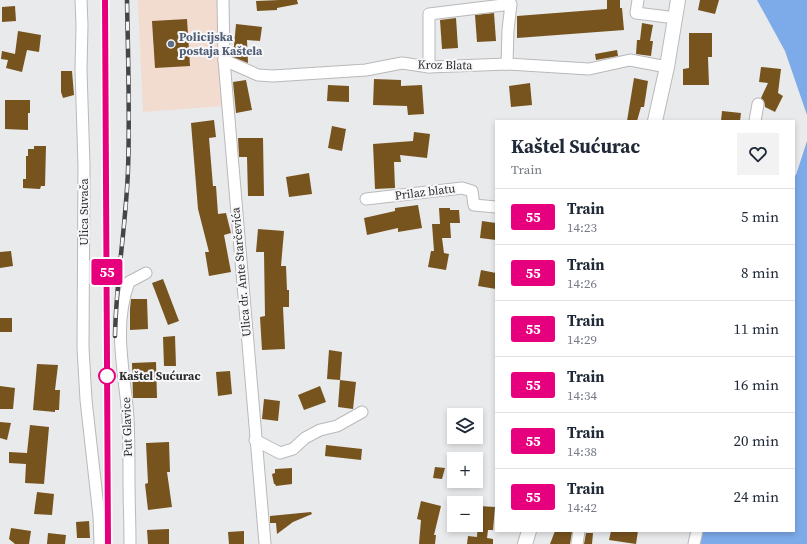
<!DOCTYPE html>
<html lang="en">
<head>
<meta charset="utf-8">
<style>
	body { margin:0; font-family:"Source Serif 4",serif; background:#f2f2f3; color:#1f2937; height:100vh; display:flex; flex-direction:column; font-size:15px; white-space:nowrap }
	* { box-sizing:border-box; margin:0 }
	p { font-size:13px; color:#747a83 }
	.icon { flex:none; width:22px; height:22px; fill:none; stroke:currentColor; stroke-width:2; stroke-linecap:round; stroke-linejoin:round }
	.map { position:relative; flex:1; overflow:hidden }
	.drawer { position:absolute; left:495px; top:120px; width:300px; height:412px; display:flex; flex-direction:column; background:#fff; border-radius:0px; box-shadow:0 2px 6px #0003 }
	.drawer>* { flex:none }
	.badge { padding:0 8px; border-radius:3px; font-size:14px; line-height:26px }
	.tools { position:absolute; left:447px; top:408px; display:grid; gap:8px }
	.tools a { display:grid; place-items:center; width:36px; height:36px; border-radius:0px; background:#fff; box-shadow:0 2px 6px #0003; font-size:20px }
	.map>.badge { position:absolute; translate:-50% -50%; box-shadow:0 0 0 2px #fff }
	.round { display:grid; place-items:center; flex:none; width:42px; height:42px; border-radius:0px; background:#f2f2f3 }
	.headline { display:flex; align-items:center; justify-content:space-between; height:68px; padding:0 16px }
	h1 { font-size:19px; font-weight:700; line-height:30px }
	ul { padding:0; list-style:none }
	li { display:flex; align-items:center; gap:12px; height:56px; padding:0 16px; border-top:1px solid #e0e1e3 }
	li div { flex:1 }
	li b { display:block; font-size:15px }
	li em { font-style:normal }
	li .badge { min-width:44px; font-weight:700; text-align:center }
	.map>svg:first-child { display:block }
	.commercial { fill:#f2dbcf }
	.water { fill:#7daae9 }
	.building { fill:#77531e }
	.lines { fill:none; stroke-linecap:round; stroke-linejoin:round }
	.minor-casing { stroke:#b9b9bb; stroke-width:13 }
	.major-casing { stroke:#b9b9bb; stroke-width:16 }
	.minor { stroke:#fff; stroke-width:11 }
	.major { stroke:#fff; stroke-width:14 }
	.rail-casing { stroke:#444546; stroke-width:4.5 }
	.rail { stroke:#f7f7f9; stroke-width:3; stroke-dasharray:9; stroke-linecap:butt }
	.line-casing { stroke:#fff; stroke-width:9 }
	.line { stroke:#e6007e; stroke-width:6 }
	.service-dot { fill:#5c6f8a; stroke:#f7f7f9; stroke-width:1.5 }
	.stop-dot { fill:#fff; stroke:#e6007e; stroke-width:2 }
	.labels { text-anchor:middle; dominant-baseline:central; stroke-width:4; stroke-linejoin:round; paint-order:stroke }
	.service-label { font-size:12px; font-weight:bold; fill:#4e5e75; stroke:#f7f7f9; text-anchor:start }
	.street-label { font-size:12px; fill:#2c2c2d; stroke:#f7f7f9 }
	.stop-label { font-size:12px; font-weight:bold; fill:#2c2c2d; stroke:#f7f7f9; text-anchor:start }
</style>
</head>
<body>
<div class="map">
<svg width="807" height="544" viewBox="0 0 807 544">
	<rect width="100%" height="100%" fill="#e9eaeb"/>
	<!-- commercial -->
	<polygon class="commercial" points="138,0 220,0 223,106 143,112"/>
	<!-- water -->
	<g class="water">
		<polygon points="757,0 807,0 807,115 785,51"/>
		<polygon points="807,141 807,544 699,544 702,531 794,531 794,176 796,175"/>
	</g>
	<!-- building -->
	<g class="building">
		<polygon points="280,0 297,0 298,4 277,8 277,10 257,11 256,1"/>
		<polygon points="607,0 620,0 620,8 622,8 624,30 517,38 517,16 607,9"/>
		<polygon points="700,0 719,0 715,14 698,10"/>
		<polygon points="15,6 16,21 2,22 2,7"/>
		<polygon points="494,13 496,41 477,42 475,15"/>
		<polygon points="456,18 458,48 442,49 440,20"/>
		<polygon points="187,19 190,66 155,68 152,21"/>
		<polygon points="642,23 653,25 650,41 653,41 651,56 636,54 637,40 640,40"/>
		<polygon points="236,24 262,27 260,41 247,40 248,63 233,57"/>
		<polygon points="18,31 41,35 39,52 27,50 22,72 6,68 8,60 1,59 2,51 15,54"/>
		<polygon points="689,33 712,33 712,57 708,57 709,85 683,85 683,69 689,68"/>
		<polygon points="617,50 618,56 596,60 595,54"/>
		<polygon points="761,67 781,69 778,93 783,96 775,112 765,107 764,101 761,98 768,83 759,82"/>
		<polygon points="61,71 72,71 74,95 63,98 61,92"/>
		<polygon points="634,78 648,81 644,107 641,107 637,121 627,121"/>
		<polygon points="374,79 401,80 401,86 422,85 424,114 408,115 407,106 373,105"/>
		<polygon points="246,80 252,110 236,113 233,82"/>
		<polygon points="530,83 532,105 511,107 509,86"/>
		<polygon points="328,85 349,86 349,102 327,101"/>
		<polygon points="5,100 30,100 30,113 28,113 28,130 5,129"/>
		<polygon points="722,111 741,113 740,121 721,121"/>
		<polygon points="214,120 216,137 209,138 213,186 216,186 218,214 226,213 231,233 224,235 231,272 209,276 205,252 209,252 198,209 191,123"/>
		<polygon points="332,126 346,129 342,151 328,148"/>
		<polygon points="414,132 430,134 427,158 400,155 401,162 394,162 395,188 375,189 373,144 413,141"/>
		<polygon points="238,138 263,138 264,196 248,196 247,157 239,157"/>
		<polygon points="34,146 46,146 45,186 41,186 40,189 23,188 23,179 26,179 26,156 28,156 28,149 34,149"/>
		<polygon points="309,173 312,194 289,197 286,177"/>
		<polygon points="418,205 422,228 398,232 398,228 367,235 364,218 395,211 395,208"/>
		<polygon points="439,208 450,208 450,210 459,210 460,223 450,223 451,238 442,238 444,253 449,254 446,270 428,267 431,251 434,251 432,224 440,224"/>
		<polygon points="482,221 496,223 496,240 480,238"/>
		<polygon points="258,229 284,231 281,266 286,266 287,290 289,290 289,307 283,307 285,349 262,350 260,317 265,316 264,252 256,252"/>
		<polygon points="11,251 13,266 0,268 0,252"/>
		<polygon points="481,270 496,273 496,289 478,286"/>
		<polygon points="163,279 179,321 168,325 152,283"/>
		<polygon points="131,299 147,299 148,329 130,330 130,309"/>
		<rect x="0" y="318" width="12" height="14"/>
		<polygon points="175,336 176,366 164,366 163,337"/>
		<polygon points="329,350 342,352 340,380 327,379"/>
		<polygon points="156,362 157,398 133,398 132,363"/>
		<polygon points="37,364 58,365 55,390 60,390 59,410 55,410 55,412 33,410"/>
		<polygon points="230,371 232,394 218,396 216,372"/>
		<polygon points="340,380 356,382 353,409 338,407"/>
		<polygon points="0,386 15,388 13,409 0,409"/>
		<polygon points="320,386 326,402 304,410 298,395"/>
		<polygon points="264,399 280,401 278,421 262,419"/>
		<polygon points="0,422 11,423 7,440 0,438"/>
		<polygon points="30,425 49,427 44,484 25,483 26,464 9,463 9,452 27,453"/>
		<polygon points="169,442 170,472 167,472 172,507 148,510 145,484 148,483 146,443"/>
		<polygon points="326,445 362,449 361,460 325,456"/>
		<polygon points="435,467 445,468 442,479 433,478"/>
		<polygon points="292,468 292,484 276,486 275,484 274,484 272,474 275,473 275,469"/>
		<polygon points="37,492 54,494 52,515 34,514"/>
		<polygon points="421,501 441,506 434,535 436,535 435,544 419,544 421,520 417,519"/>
		<polygon points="479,506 495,507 493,530 488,530 487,538 493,539 493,544 467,544 468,536 477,537"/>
		<polygon points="311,512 312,514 293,522 277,534 276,523 270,523 270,516"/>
		<polygon points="89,521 90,538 77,538 76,522"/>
		<polygon points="11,528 31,531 29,544 15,544 9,539"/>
		<polygon points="169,529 169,544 148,544 147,530"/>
		<polygon points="244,531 244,544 229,544 228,532"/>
		<polygon points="555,531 572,532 570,544 550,544"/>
		<polygon points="611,531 638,531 636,544 609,540"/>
		<polygon points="48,533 66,535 65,544 47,544"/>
		<polygon points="586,533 593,533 592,544 584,544"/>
	</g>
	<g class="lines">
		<defs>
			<g id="minor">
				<polyline points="81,0 82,25 81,70 84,166 83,348 86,400 99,516 100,544"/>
				<polyline points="223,0 224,60 265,544"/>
				<polyline points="638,0 636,13 676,18"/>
				<polyline points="224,60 258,75 273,76 366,70 402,63 429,67 507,64 589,69 630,60 667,67"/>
				<polyline points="429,67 429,14 511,4 508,30 507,64"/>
				<polyline points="755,121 758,104"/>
				<polyline points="366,199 462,188 472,191 474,205 496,207"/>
				<polyline points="255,440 280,453 293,449 305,438 320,430 337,426 362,412"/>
				<path d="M130 544C130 523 129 501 129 480 129 459 129 439 128 418 125 373 112 327 129 282L146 273"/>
				<polyline points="577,544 579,531"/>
				<polyline points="694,544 697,531"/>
			</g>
			<g id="major">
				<polyline points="655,121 667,67 678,0"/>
				<polyline points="525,544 529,531"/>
			</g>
		</defs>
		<!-- minor casing -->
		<use href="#minor" class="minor-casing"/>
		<!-- major casing -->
		<use href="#major" class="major-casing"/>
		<!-- minor -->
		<use href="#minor" class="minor"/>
		<!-- major -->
		<use href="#major" class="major"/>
		<defs>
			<g id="rail">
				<polyline points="105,0 108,544"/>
				<path d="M115 336C116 280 126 226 128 170 130 113 128 57 127 0"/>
			</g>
		</defs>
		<!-- rail casing -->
		<use href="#rail" class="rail-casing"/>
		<!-- rail -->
		<use href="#rail" class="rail"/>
	</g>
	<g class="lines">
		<defs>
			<polyline id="line" points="105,0 108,544"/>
		</defs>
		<!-- line casing -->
		<use href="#line" class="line-casing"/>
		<!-- line -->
		<use href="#line" class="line"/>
	</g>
	<!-- markers -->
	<circle class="service-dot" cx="171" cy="44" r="4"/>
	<circle class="stop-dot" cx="107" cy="376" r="8"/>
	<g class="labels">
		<!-- service labels -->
		<g class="service-label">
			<text x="179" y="37">Policijska<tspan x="179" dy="14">postaja Kaštela</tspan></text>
		</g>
		<!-- street labels -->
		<g class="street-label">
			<text transform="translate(445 65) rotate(1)">Kroz Blata</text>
			<text transform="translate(425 192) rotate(-7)">Prilaz blatu</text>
			<text transform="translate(84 212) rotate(-90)">Ulica Suvača</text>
			<text transform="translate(241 272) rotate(-95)">Ulica dr. Ante Starčevića</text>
			<text transform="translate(127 427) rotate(-92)">Put Glavice</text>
		</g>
		<!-- stop labels -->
		<g class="stop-label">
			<text x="119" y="376">Kaštel Sućurac</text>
		</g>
	</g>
</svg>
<div class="tools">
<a><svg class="icon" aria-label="layers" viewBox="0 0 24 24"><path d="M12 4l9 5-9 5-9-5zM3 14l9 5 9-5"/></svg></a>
<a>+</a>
<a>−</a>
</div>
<b class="badge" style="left:107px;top:272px;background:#e6007e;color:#fff">55</b>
<section class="drawer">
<div class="headline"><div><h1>Kaštel Sućurac</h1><p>Train</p></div><a class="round"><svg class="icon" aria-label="heart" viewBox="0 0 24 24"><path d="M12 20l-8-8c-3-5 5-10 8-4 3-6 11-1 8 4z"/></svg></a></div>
<ul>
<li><span class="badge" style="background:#e6007e;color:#fff">55</span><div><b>Train</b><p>14:23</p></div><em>5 min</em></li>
<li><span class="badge" style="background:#e6007e;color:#fff">55</span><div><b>Train</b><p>14:26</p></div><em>8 min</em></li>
<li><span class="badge" style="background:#e6007e;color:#fff">55</span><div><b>Train</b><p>14:29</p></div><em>11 min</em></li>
<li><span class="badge" style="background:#e6007e;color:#fff">55</span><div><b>Train</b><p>14:34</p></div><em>16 min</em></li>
<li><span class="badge" style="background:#e6007e;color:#fff">55</span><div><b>Train</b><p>14:38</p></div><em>20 min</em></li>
<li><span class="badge" style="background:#e6007e;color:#fff">55</span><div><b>Train</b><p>14:42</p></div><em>24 min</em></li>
</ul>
</section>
</div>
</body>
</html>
